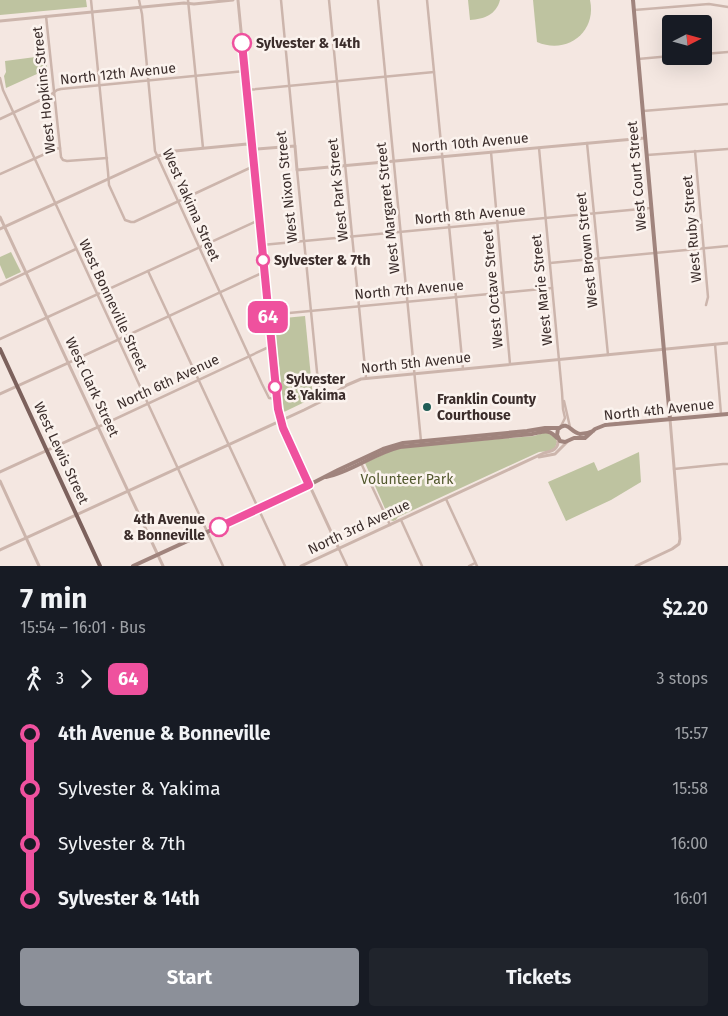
<!DOCTYPE html>
<html lang="en">
<head>
<meta charset="utf-8">
<style>
	body { margin:0; font-family:"Fira Sans",sans-serif; background:#20242c; color:#f1f3f6; height:100vh; display:flex; flex-direction:column; font-size:19px; white-space:nowrap }
	* { box-sizing:border-box; margin:0 }
	p { font-size:16px; color:#9ea1a6 }
	.icon { flex:none; width:28px; height:28px; fill:none; stroke:currentColor; stroke-width:2; stroke-linecap:round; stroke-linejoin:round }
	.map { position:relative; height:566px; overflow:hidden }
	.panel { display:flex; flex-direction:column; background:#171b24; flex:1 }
	.panel>* { flex:none }
	.badge { padding:0 10px; border-radius:8px; font-size:18px; line-height:32px }
	.needle { width:32px; rotate:84deg }
	.tools { position:absolute; left:662px; top:15px; display:grid; gap:10px }
	.tools a { display:grid; place-items:center; width:50px; height:50px; border-radius:5px; background:#171b24; box-shadow:0 5px 20px #0002; font-size:25px }
	.map>.badge { position:absolute; translate:-50% -50%; box-shadow:0 0 0 2px #fff }
	.legs { display:flex; align-items:center; gap:8px; height:55px; padding:0 20px; font-size:16px }
	.legs p { margin-inline-start:auto }
	.headline { display:flex; align-items:center; justify-content:space-between; height:85px; padding:0 20px }
	h1 { font-size:28px; font-weight:700; line-height:38px }
	.action { display:flex; gap:10px; margin-top:auto; padding:10px 20px }
	.action a { flex:1; height:58px; border-radius:5px; background:#8c9099; color:#fff; font-size:20px; font-weight:700; line-height:58px; text-align:center }
	.action a+a { background:#20242c; color:#f1f3f6 }
	ul { padding:0 20px; list-style:none }
	li { display:flex; align-items:center; gap:18px; height:55px; font-size:19px }
	li i { display:grid; place-items:center; width:8px; height:100%; margin:0 6px; background:currentColor }
	li i::after { content:''; width:12px; height:12px; margin:-6px; border:4px solid; border-radius:50%; background:#171b24 }
	li p { margin-inline-start:auto }
	li:first-child i { background:linear-gradient(#0000 50%,currentColor 0) }
	li:last-child i { background:linear-gradient(currentColor 50%,#0000 0) }
	.map>svg:first-child { display:block }
	.green { fill:#bec3a0 }
	.lines { fill:none; stroke-linecap:round; stroke-linejoin:round }
	.minor { stroke:#ccb5ac; stroke-width:2.5 }
	.tertiary { stroke:#ccb5ac; stroke-width:3 }
	.secondary { stroke:#a0847d; stroke-width:4 }
	.primary { stroke:#7c615c; stroke-width:4 }
	.line-1-casing { stroke:#fff; stroke-width:11 }
	.line-1 { stroke:#ef519e; stroke-width:8 }
	.stop-1-dot { fill:#fff; stroke:#ef519e; stroke-width:2.5 }
	.poi-dot { fill:#205d56; stroke:#fbf3ee; stroke-width:2 }
	.labels { text-anchor:middle; dominant-baseline:central; stroke-width:5; stroke-linejoin:round; paint-order:stroke }
	.stop-label { font-size:14px; font-weight:bold; fill:#3b2d2b; stroke:#fbf3ee; text-anchor:start }
	.street-label { font-size:14px; fill:#3b2d2b; stroke:#fbf3ee }
	.poi-label { font-size:14px; font-weight:bold; fill:#3b2d2b; stroke:#fbf3ee; text-anchor:start }
	.park-label { font-size:14px; fill:#52592e; stroke:#fbf3ee }
</style>
</head>
<body>
<div class="map">
<svg width="728" height="566" viewBox="0 0 728 566">
	<rect width="100%" height="100%" fill="#f4e7e1"/>
	<!-- green -->
	<g class="green">
		<polygon points="0,0 86,0 87,7 0,15"/>
		<path d="M468 0H500C496 15 484 19 470 20Z"/>
		<path d="M533 0H590C597 32 567 55 537 42Z"/>
		<polygon points="43,56 48,69 6,88 4,76 6,72 5,61"/>
		<polygon points="11,252 21,272 6,279 0,265 0,257"/>
		<polygon points="305,316 313,398 284,412 274,319"/>
		<polygon points="546,432 556,438 557,442 555,448 549,451 539,452 398,517 396,520 393,521 390,520 365,463 391,451 406,447 534,436"/>
		<polygon points="639,452 641,482 611,500 566,521 548,482 594,462 598,471"/>
	</g>
	<g class="lines">
		<!-- minor -->
		<g class="minor">
			<polyline points="91,0 108,172 109,185 125,220 131,222 134,222 254,166"/>
			<polyline points="139,0 142,14 155,151 262,384 269,398 276,399"/>
			<polyline points="188,0 203,148"/>
			<polyline points="281,0 295,146"/>
			<polyline points="329,0 366,378"/>
			<polyline points="378,0 421,441"/>
			<polyline points="427,0 463,369"/>
			<polyline points="634,10 709,4 728,7"/>
			<polyline points="46,16 61,157 63,160 67,161 107,158"/>
			<polyline points="704,54 728,52"/>
			<polyline points="638,59 671,56"/>
			<polyline points="0,78 3,90 223,566"/>
			<polyline points="247,90 434,72"/>
			<polyline points="643,111 728,104"/>
			<polyline points="0,119 49,96 57,90 61,89 245,71"/>
			<polyline points="587,143 608,355"/>
			<polyline points="539,148 562,392 563,409 565,418 561,426"/>
			<polyline points="695,151 708,297 706,305"/>
			<polyline points="491,152 510,364"/>
			<polyline points="647,155 728,149"/>
			<polyline points="297,170 320,402"/>
			<polyline points="0,174 56,149 60,148"/>
			<polyline points="262,245 651,208"/>
			<polyline points="550,263 728,246"/>
			<polyline points="148,271 285,566"/>
			<polyline points="0,285 76,249"/>
			<polyline points="268,315 552,288"/>
			<polyline points="0,339 259,220"/>
			<polyline points="715,344 721,414"/>
			<polyline points="68,363 264,272"/>
			<polyline points="564,401 570,427"/>
			<polyline points="98,427 271,346"/>
			<polyline points="361,463 390,525"/>
			<polyline points="674,469 723,464 728,464"/>
			<polyline points="446,499 477,566"/>
			<polyline points="401,520 422,566"/>
			<polyline points="339,549 347,566"/>
			<polyline points="469,566 475,563"/>
		</g>
		<!-- tertiary -->
		<g class="tertiary">
			<polyline points="238,0 278,409 283,428 339,549"/>
			<polyline points="0,21 184,3 194,4 233,0"/>
			<polyline points="0,217 163,566"/>
			<polyline points="0,229 158,156 175,151 247,144 257,149 295,146 297,170 645,138"/>
			<polyline points="0,394 68,363"/>
			<polyline points="539,457 555,454 567,442"/>
			<polyline points="0,472 98,427"/>
			<polyline points="0,481 39,566"/>
			<polyline points="0,550 304,410 324,400 347,385 361,379 728,343"/>
			<path d="M301 566 544 453C553 451 559 449 558 439"/>
			<polyline points="636,566 672,549 679,544 680,539 670,419"/>
		</g>
		<!-- secondary -->
		<g class="secondary">
			<polyline points="633,0 670,419"/>
			<path d="M593 431C589 433 585 434 580 434 570 432 568 420 558 429L557 435 560 441 565 442 574 438H585L595 429 605 425 728 414"/>
			<path d="M326 477C352 472 374 453 400 447L532 434C544 432 548 428 557 438"/>
			<polyline points="133,566 305,487 338,470 383,449 403,443 527,431 545,428 559,428"/>
		</g>
		<!-- primary -->
		<polyline class="primary" points="0,349 100,566"/>
	</g>
	<g class="lines">
		<defs>
			<polyline id="line-1" points="219,527 309,485 283,428 278,409 242,43"/>
		</defs>
		<!-- line-1 casing -->
		<use href="#line-1" class="line-1-casing"/>
		<!-- line-1 -->
		<use href="#line-1" class="line-1"/>
	</g>
	<!-- markers -->
	<g class="stop-1-dot">
		<circle cx="242" cy="43" r="9"/>
		<circle cx="263" cy="260" r="6"/>
		<circle cx="275" cy="387" r="6"/>
		<circle cx="219" cy="527" r="9"/>
	</g>
	<circle class="poi-dot" cx="427" cy="407" r="5"/>
	<g class="labels">
		<!-- stop labels -->
		<g class="stop-label">
			<text x="256" y="43">Sylvester &amp; 14th</text>
			<text x="274" y="260">Sylvester &amp; 7th</text>
			<text x="286" y="379">Sylvester<tspan x="286" dy="16">&amp; Yakima</tspan></text>
			<text x="205" y="519" text-anchor="end">4th Avenue<tspan x="205" dy="16">&amp; Bonneville</tspan></text>
		</g>
		<!-- street labels -->
		<g class="street-label">
			<text transform="translate(118 74) rotate(-6)">North 12th Avenue</text>
			<text transform="translate(44 90) rotate(-96)">West Hopkins Street</text>
			<text transform="translate(470 143) rotate(-5)">North 10th Avenue</text>
			<text transform="translate(637 176) rotate(-95)">West Court Street</text>
			<text transform="translate(287 187) rotate(-96)">West Nixon Street</text>
			<text transform="translate(338 190) rotate(-96)">West Park Street</text>
			<text transform="translate(191 205) rotate(66)">West Yakima Street</text>
			<text transform="translate(388 208) rotate(-96)">West Margaret Street</text>
			<text transform="translate(470 215) rotate(-5)">North 8th Avenue</text>
			<text transform="translate(692 229) rotate(-95)">West Ruby Street</text>
			<text transform="translate(587 250) rotate(-96)">West Brown Street</text>
			<text transform="translate(493 289) rotate(-95)">West Octave Street</text>
			<text transform="translate(409 290) rotate(-5)">North 7th Avenue</text>
			<text transform="translate(542 290) rotate(-96)">West Marie Street</text>
			<text transform="translate(113 305) rotate(65)">West Bonneville Street</text>
			<text transform="translate(416 363) rotate(-6)">North 5th Avenue</text>
			<text transform="translate(168 382) rotate(-25)">North 6th Avenue</text>
			<text transform="translate(92 387) rotate(65)">West Clark Street</text>
			<text transform="translate(659 410) rotate(-6)">North 4th Avenue</text>
			<text transform="translate(61 453) rotate(65)">West Lewis Street</text>
			<text transform="translate(359 527) rotate(-25)">North 3rd Avenue</text>
		</g>
		<!-- poi labels -->
		<g class="poi-label">
			<text x="437" y="399">Franklin County<tspan x="437" dy="16">Courthouse</tspan></text>
		</g>
		<!-- park labels -->
		<g class="park-label">
			<text x="407" y="479">Volunteer Park</text>
		</g>
	</g>
</svg>
<div class="tools">
<a><svg class="needle" viewBox="-14 -14 28 28"><path d="M0-13l5 13h-10z" fill="#e53935"/><path d="M0 13l5-13h-10z" fill="#9ea1a6"/></svg></a>
</div>
<b class="badge" style="left:268px;top:317px;background:#ef519e;color:#fff">64</b>
</div>
<section class="panel">
<div class="headline"><div><h1>7 min</h1><p>15:54 – 16:01 · Bus</p></div><b>$2.20</b></div>
<div class="legs"><svg class="icon" aria-label="walk" viewBox="0 0 24 24"><circle cx="13" cy="4" r="2"/><path d="M13 8l-2 6 4 7M11 14l-3 7M7 12l3-4h3l4 4"/></svg>3<svg class="icon" aria-label="forward" viewBox="0 0 24 24"><path d="M9 5l7 7-7 7"/></svg><b class="badge" style="background:#ef519e;color:#fff">64</b><p>3 stops</p></div>
<ul>
<li><i style="color:#ef519e"></i><b>4th Avenue &amp; Bonneville</b><p>15:57</p></li>
<li><i style="color:#ef519e"></i><span>Sylvester &amp; Yakima</span><p>15:58</p></li>
<li><i style="color:#ef519e"></i><span>Sylvester &amp; 7th</span><p>16:00</p></li>
<li><i style="color:#ef519e"></i><b>Sylvester &amp; 14th</b><p>16:01</p></li>
</ul>
<div class="action"><a>Start</a><a>Tickets</a></div>
</section>
</body>
</html>
